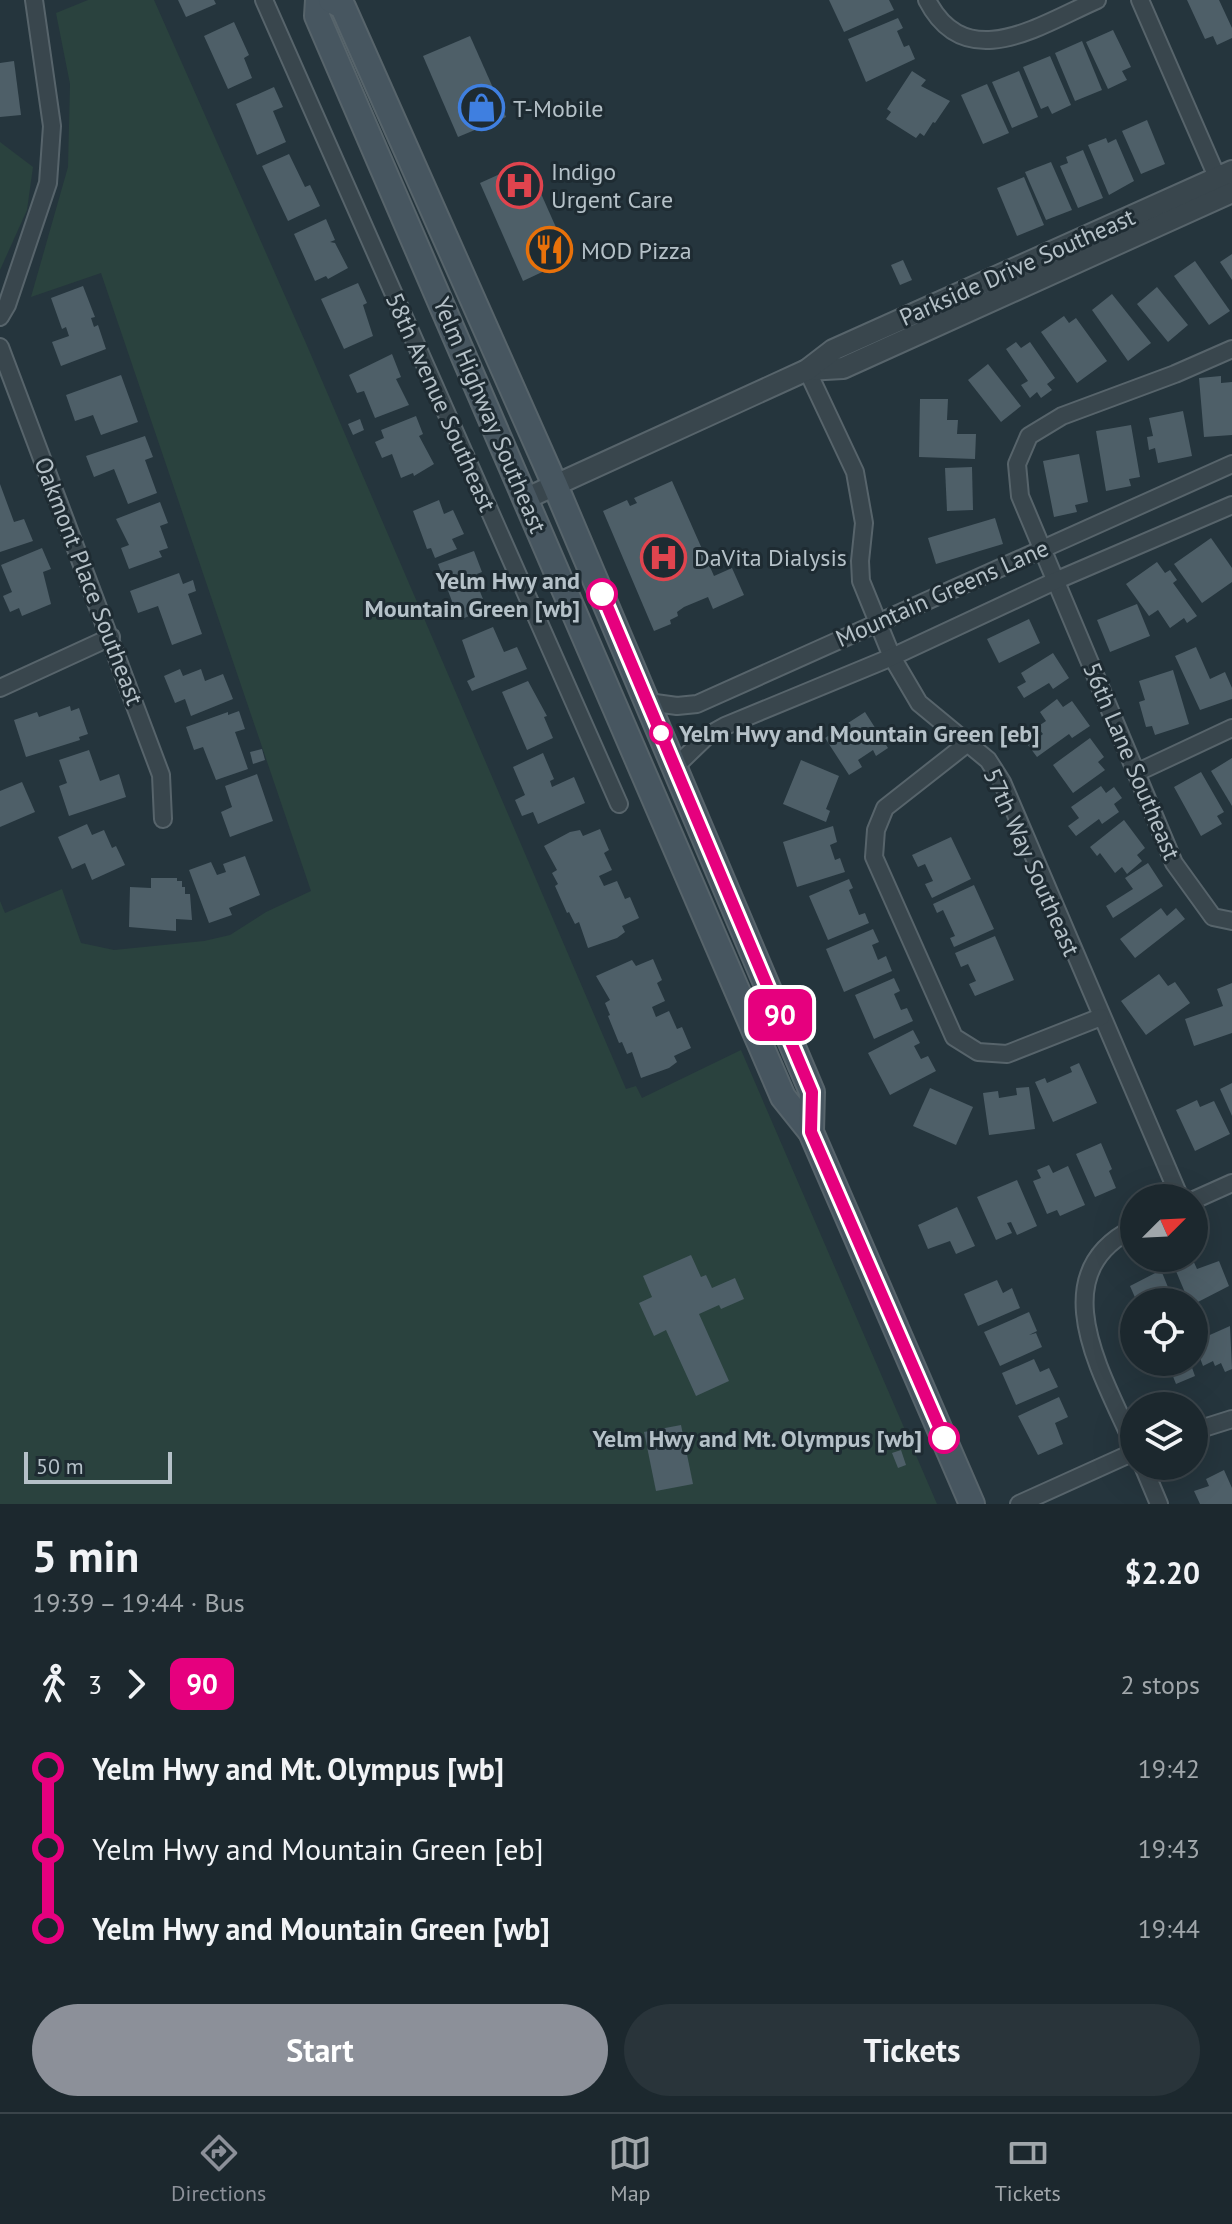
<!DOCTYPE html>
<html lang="en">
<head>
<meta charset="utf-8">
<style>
	body { margin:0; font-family:"PT Sans",sans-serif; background:#29343a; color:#f1f3f6; height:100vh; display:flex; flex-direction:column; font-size:30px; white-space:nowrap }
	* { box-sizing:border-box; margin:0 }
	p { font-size:26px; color:#a0a6aa }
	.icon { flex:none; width:44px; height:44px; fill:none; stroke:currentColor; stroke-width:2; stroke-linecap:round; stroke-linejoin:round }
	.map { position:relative; height:1504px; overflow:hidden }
	.drawer { display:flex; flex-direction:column; background:#1c282e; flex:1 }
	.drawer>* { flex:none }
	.badge { padding:0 16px; border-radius:12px; font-size:28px; line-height:52px }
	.needle { width:52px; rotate:66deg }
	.buttons { position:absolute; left:1120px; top:1184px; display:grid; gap:16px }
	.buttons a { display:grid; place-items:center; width:88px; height:88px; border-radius:50%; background:#1c282e; box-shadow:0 8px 32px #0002,0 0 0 2px #3a444a; font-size:40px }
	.scale { position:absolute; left:24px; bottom:20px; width:148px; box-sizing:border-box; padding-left:8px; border:4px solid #b5c1c8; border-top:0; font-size:22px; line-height:28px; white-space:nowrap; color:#b5c1c8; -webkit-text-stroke:6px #1e2b32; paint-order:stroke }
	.map>.badge { position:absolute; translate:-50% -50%; box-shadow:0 0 0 4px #fff }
	.legs { display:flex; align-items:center; gap:12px; height:88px; padding:0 32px; font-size:26px }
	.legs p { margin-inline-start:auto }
	.overview { display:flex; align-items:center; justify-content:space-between; height:136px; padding:0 32px }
	h1 { font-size:44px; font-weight:700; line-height:60px }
	.action { display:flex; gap:16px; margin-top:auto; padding:16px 32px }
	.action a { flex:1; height:92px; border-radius:48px; background:#8c9099; color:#fff; font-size:32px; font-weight:700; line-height:92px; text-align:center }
	.action a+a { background:#29343a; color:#f1f3f6 }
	ul { padding:0 32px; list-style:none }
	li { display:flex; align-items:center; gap:28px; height:80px; font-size:30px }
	li i { display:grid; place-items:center; width:12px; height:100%; margin:0 10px; background:currentColor }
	li i::after { content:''; width:20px; height:20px; margin:-10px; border:6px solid; border-radius:50%; background:#1c282e }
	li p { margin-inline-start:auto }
	li:first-child i { background:linear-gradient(#0000 50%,currentColor 0) }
	li:last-child i { background:linear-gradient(currentColor 50%,#0000 0) }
	.dock { display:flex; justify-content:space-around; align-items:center; height:112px; border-top:2px solid #3a444a; background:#1c282e; font-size:22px; color:#a0a6aa }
	.dock a { display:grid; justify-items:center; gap:4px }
	.dock .current { color:#8c9099 }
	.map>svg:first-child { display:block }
	.green { fill:#2a423e }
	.building { fill:#4e5f68 }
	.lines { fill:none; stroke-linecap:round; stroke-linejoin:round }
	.minor-casing { stroke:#57646b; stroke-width:20 }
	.tertiary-casing { stroke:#57646b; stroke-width:24 }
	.secondary-casing { stroke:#57646b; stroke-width:28 }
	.minor { stroke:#39464d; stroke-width:16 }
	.tertiary { stroke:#39464d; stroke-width:20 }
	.secondary { stroke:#475660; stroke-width:24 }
	.line-1-casing { stroke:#fff; stroke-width:18 }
	.line-1 { stroke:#e6007e; stroke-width:12 }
	.stop-1-dot { fill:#fff; stroke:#e6007e; stroke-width:4 }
	.labels { text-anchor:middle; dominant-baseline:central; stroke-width:6; stroke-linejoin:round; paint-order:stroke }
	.poi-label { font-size:24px; fill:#b5c1c8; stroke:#1e2b32; text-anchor:start }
	.street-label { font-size:24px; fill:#b5c1c8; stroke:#1e2b32 }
	.stop-label { font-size:24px; font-weight:bold; fill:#b5c1c8; stroke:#1e2b32; text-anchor:end }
</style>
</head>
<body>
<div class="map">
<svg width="1232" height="1504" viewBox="0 0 1232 1504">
	<rect width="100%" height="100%" fill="#25353d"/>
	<!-- green -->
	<g class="green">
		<polygon points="88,0 154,0 305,341 626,1089 636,1086 642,1098 741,1050 937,1504 0,1504 0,901 5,913 62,889 81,943 114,950 204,941 230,935 266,912 311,891 101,273 31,297 68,167 70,84 56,13"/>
		<polygon points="0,142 33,167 27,210 0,270"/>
	</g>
	<!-- building -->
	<g class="building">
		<polygon points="178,0 214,0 216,4 186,17"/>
		<polygon points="829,0 889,0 894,10 844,32"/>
		<polygon points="1187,0 1219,0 1232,28 1232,38 1217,45 1213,36 1205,39"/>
		<polygon points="898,18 903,28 897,31 904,47 909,45 915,59 866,82 848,39"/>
		<polygon points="234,22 249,55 244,58 252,78 228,89 204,36"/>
		<polygon points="1113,30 1131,67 1122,71 1127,80 1108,89 1086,42"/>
		<polygon points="470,36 506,117 458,137 423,56"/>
		<polygon points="1082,41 1102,90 1075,101 1055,53"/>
		<polygon points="1050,56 1071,105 1052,114 1048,106 1041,109 1023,67"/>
		<polygon points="14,61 21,115 0,117 0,63"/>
		<polygon points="912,71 926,80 921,86 950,101 935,123 933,122 924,136 920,133 916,138 886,119 891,112 887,109"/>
		<polygon points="1019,71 1038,117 1012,128 992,82"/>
		<polygon points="987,84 1009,133 983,144 961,95"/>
		<polygon points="274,87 283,107 273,111 286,142 257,155 236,104"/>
		<polygon points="1147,120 1165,164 1141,174 1122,131"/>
		<polygon points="1106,138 1108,143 1116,139 1134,181 1109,195 1088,145"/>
		<polygon points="1083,150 1103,198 1078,208 1060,166 1068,163 1066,157"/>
		<polygon points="289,154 305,187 310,185 320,206 288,221 262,166"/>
		<polygon points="527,162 570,259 523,281 480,183"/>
		<polygon points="1051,162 1072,210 1046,220 1025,172"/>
		<polygon points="1024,177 1044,225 1017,236 997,188"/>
		<polygon points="326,219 335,240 330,242 335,243 348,268 328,279 326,276 315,281 294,234"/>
		<polygon points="1232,254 1232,280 1220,262"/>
		<polygon points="903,260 912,280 900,285 891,265"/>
		<polygon points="1195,261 1230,311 1209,325 1174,276"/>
		<polygon points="358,283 367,303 363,305 373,336 344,349 321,299"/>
		<polygon points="83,286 95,317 91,318 94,327 98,325 106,349 61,366 52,342 69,336 66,327 62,329 51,298"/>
		<polygon points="1157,287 1188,325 1168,342 1137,304"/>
		<polygon points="1112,294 1151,343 1128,361 1092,310"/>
		<polygon points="1064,316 1069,323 1076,318 1107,361 1077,383 1041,332"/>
		<polygon points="1016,342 1021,348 1030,342 1055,378 1047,384 1052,390 1041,398 1037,392 1030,398 1021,385 1028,381 1006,349"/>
		<polygon points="392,354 401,377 396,379 409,405 375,418 364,391 357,393 349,375"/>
		<polygon points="988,364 1021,406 1001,422 968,380"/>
		<polygon points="121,375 138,422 101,435 93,415 75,421 66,395"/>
		<polygon points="1221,376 1221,383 1232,382 1232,435 1204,437 1199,378"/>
		<polygon points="920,399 948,399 947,420 958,420 957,434 976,434 975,459 919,457"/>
		<polygon points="1183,411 1192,456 1158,463 1155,448 1149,450 1147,437 1153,436 1149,418"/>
		<polygon points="416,416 423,434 419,436 434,464 414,476 413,473 401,478 392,454 382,458 375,442 384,438 381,430"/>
		<polygon points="360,419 364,430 353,435 348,424"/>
		<polygon points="1131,425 1140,477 1129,479 1131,486 1106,491 1096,431"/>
		<polygon points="145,436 153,457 145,460 157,493 128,504 114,469 94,477 86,456"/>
		<polygon points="1079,454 1088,502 1075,505 1077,512 1054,517 1043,461"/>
		<polygon points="972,467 973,510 947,511 945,468"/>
		<polygon points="672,481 714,576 732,568 744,595 713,609 708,597 684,607 677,612 678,616 670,620 671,624 654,631 603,511 627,500 630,506 637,503 634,498"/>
		<polygon points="0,484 14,522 24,519 33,541 0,552"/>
		<polygon points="439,500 444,514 453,510 464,534 452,539 457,549 435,558 431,548 427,549 413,511"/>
		<polygon points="160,502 168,523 160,526 168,548 159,551 162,557 129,569 121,548 129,545 116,519"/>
		<polygon points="995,518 1003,544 936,564 928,538"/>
		<polygon points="1211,538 1232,568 1232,582 1202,603 1174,564"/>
		<polygon points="42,548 51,569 43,572 51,604 22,616 19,608 10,612 3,596 12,592 1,565"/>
		<polygon points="474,551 482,572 477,574 482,588 479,589 487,609 459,620 438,564"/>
		<polygon points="1157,562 1165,573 1170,570 1177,580 1173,583 1197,616 1187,623 1184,618 1170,628 1158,610 1149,616 1126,584"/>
		<polygon points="179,573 183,584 193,580 196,591 188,594 202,634 172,645 158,606 138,613 130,591"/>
		<polygon points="1137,604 1150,636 1110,652 1097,620"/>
		<polygon points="1029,619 1040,643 999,663 987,639"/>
		<polygon points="493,627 504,652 517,647 527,669 472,691 467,681 475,677 462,640"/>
		<polygon points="1196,647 1210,679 1225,672 1232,688 1232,699 1200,710 1175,656"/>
		<polygon points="1053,653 1069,678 1053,689 1049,683 1024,698 1017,687 1026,682 1021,673"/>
		<polygon points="180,669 183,676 201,669 205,681 223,674 233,699 191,716 185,699 175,703 164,676"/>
		<polygon points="1173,670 1189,724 1155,735 1152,726 1146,727 1139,702 1145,700 1139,681"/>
		<polygon points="528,681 547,716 544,717 553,738 527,750 502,692"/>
		<polygon points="1057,699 1063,707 1072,701 1090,726 1072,738 1069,734 1037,757 1028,745 1043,734 1037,727 1046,721 1040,712"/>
		<polygon points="70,706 71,711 79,708 88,734 79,737 80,740 26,757 14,720 37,712 39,717"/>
		<polygon points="239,711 245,729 235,732 248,769 216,780 203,747 194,750 186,727 228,712 228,715"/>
		<polygon points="865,712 888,748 876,756 873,750 858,760 862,767 849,775 825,738"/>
		<polygon points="1090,738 1104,757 1098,762 1105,770 1073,793 1053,765"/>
		<polygon points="262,749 265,760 253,764 250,752"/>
		<polygon points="89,750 100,781 119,774 126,797 69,816 59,786 67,783 59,760"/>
		<polygon points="543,753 554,779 550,781 552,787 574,777 585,803 538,824 533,812 522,816 515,800 525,795 513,767"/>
		<polygon points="1232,758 1232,806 1211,771"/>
		<polygon points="801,760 839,776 826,809 830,811 826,822 783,804"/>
		<polygon points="1201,772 1224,812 1217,816 1222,824 1201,836 1174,787"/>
		<polygon points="257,774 273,821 230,837 221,812 232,807 225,786"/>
		<polygon points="22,782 35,812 0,827 0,791"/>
		<polygon points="1101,786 1106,793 1114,787 1122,798 1114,804 1119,812 1102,824 1099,819 1076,836 1068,826 1079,818 1071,807"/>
		<polygon points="1124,820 1145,848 1137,855 1142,861 1127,874 1122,867 1115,873 1100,853 1097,856 1090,847"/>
		<polygon points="87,824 92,835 104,830 112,848 116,846 125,865 92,880 85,863 72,869 58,837"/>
		<polygon points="833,826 837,842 830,845 835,860 840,858 845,872 797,887 783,842"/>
		<polygon points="600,829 609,850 604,853 612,870 599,876 604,886 617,881 625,899 630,897 639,918 622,926 625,932 617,938 588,948 579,922 575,924 569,912 567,913 555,886 558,884 552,873 557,870 544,846 570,832 580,830 583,836"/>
		<polygon points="951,837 971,879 932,898 925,884 933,881 925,864 918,867 912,855"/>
		<polygon points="245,856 260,895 229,908 232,915 209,923 189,870 211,862 217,875 226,872 223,864"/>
		<polygon points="1148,863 1163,886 1113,918 1106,906 1133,889 1125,878"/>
		<polygon points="151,878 177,878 177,881 182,881 182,887 185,887 185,894 190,894 192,920 176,919 176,931 129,927 130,887 151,888"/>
		<polygon points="849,879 853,888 849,890 859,915 865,913 869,923 828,940 809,896"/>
		<polygon points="974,885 994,929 954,947 950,938 955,936 943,910 937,913 933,904"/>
		<polygon points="1161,908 1167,916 1176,908 1185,919 1135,958 1120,939"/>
		<polygon points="873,929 879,942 872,945 878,960 886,956 892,971 844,992 826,949"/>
		<polygon points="995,936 1014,980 975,996 969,984 976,981 968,964 961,967 955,953"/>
		<polygon points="653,959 662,980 657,983 665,1001 652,1007 656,1017 669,1011 677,1029 682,1027 691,1048 674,1056 677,1062 669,1068 641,1078 632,1052 627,1054 622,1042 619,1043 608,1016 610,1015 605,1003 610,1000 596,976 632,960 636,966"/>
		<polygon points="1159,974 1168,986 1175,982 1190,1003 1146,1035 1121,1001"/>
		<polygon points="894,978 900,991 894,994 901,1010 907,1008 913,1021 874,1039 855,995"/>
		<polygon points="1232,983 1232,1033 1194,1046 1185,1019 1223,1006 1217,989"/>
		<polygon points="913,1030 920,1043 914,1046 921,1059 928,1056 936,1071 890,1095 868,1053"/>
		<polygon points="1079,1063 1097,1103 1053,1122 1035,1082 1045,1078 1047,1083 1072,1072 1070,1067"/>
		<polygon points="1232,1083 1232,1116 1220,1089"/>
		<polygon points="1029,1087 1035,1129 989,1135 983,1093 998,1091 999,1098 1017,1095 1016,1088"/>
		<polygon points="930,1088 973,1107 956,1145 913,1126"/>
		<polygon points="1197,1100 1200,1107 1214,1101 1230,1134 1195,1151 1176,1110"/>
		<polygon points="1101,1143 1112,1169 1109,1171 1116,1188 1095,1197 1076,1154"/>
		<polygon points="1049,1165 1053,1173 1068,1166 1085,1205 1060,1216 1057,1210 1047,1214 1033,1181 1041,1178 1037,1170"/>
		<polygon points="1017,1180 1037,1226 1017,1235 1011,1222 1007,1223 1012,1233 996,1240 977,1197"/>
		<polygon points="957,1207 975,1246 956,1254 950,1241 928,1249 918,1225"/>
		<polygon points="691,1255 701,1277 706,1275 712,1288 735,1278 744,1299 721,1309 719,1305 699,1314 729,1381 696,1396 666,1330 654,1336 639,1303 652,1297 643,1276"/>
		<polygon points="1187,1258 1192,1258 1197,1269 1219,1261 1229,1286 1194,1304 1189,1302 1173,1264"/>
		<polygon points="1161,1270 1174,1302 1137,1302 1130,1286"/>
		<polygon points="997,1280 1003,1293 1012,1288 1020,1308 978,1326 964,1294"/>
		<polygon points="1029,1312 1037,1331 1029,1335 1036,1333 1042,1347 1000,1366 984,1332"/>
		<polygon points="1230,1326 1232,1369 1225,1372 1221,1363 1215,1366 1213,1361 1203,1366 1194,1342"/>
		<polygon points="1034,1359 1040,1372 1049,1368 1058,1387 1016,1405 1002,1373"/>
		<polygon points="1151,1362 1190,1362 1195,1376 1176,1384 1172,1374 1166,1377 1163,1371 1157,1374"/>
		<polygon points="1059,1397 1068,1417 1055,1423 1063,1444 1038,1455 1018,1416"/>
		<polygon points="681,1425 693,1484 656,1491 644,1432"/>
		<polygon points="901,1450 906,1465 898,1468 892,1453"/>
		<polygon points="1224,1470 1232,1488 1232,1504 1200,1504 1194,1491 1209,1486 1206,1479"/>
	</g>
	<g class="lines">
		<defs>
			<g id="minor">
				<polyline points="264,0 619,804"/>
				<path d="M927 0C966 76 1040 25 1097 0"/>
				<polyline points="1140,0 1221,186"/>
				<polyline points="0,317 7,305 48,183 52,126 34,0"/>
				<polyline points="0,347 161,775 163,819"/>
				<polyline points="1232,349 1175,374 1062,416 1029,436 1017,464 1020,496 1174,863 1213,917 1232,921"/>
				<polyline points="807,370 855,472 864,523 860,561 861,581 892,657 919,703 988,760 1002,782 1180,1198"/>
				<polyline points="0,688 111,637"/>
				<polyline points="648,702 677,706 697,704 1232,464"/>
				<polyline points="969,742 885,808 876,830 874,857 954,1037 978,1052 1007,1054 1101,1017"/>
				<polyline points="676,766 707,736 725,726 892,657 1055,581 1232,505"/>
				<polyline points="1136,773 1232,728"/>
				<polyline points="1194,1200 1232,1183"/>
				<path d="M1134 1228C1039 1275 1105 1378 1134 1446"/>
				<polyline points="1194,1431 1232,1419"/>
				<polyline points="1143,1466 1159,1504"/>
				<polyline points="1019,1504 1134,1452"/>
			</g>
			<g id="tertiary">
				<polyline points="807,370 843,368 1232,192"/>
				<polyline points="527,498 807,370 833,350 1232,171"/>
			</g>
			<g id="secondary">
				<polyline points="318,0 317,16 783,1097 811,1132 972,1504"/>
				<polyline points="331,0 343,7 555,485 812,1092 811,1132"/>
			</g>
		</defs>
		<!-- minor casing -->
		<use href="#minor" class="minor-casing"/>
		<!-- tertiary casing -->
		<use href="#tertiary" class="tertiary-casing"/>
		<!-- secondary casing -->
		<use href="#secondary" class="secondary-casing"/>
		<!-- minor -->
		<use href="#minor" class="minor"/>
		<!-- tertiary -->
		<use href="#tertiary" class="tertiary"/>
		<!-- secondary -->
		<use href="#secondary" class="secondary"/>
	</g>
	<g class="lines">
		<defs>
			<polyline id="line-1" points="602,594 812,1092 811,1132 944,1438"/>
		</defs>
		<!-- line-1 casing -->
		<use href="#line-1" class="line-1-casing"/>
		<!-- line-1 -->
		<use href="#line-1" class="line-1"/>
	</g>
	<!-- icons -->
	<defs>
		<symbol id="shop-ring" viewBox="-11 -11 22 22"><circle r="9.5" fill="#1e2b32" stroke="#3f7fe0" stroke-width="1.5"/><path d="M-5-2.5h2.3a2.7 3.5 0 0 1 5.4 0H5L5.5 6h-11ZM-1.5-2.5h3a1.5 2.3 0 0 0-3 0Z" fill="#3f7fe0"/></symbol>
		<symbol id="hospital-ring" viewBox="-11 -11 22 22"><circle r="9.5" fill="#1e2b32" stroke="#e0444e" stroke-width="1.5"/><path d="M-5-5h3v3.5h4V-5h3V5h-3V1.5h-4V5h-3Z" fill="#e0444e"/></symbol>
		<symbol id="restaurant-ring" viewBox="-11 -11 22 22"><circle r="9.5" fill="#1e2b32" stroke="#e8710a" stroke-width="1.5"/><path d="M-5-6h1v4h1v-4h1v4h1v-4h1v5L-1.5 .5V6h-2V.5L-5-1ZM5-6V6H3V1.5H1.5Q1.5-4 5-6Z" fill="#e8710a"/></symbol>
	</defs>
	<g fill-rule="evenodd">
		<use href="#shop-ring" x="456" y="82" width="51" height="51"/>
		<use href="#hospital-ring" x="494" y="160" width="51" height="51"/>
		<use href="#restaurant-ring" x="524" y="224" width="51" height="51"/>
		<use href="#hospital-ring" x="638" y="532" width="51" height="51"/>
	</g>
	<!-- markers -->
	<g class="stop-1-dot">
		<circle cx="602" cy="594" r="14"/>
		<circle cx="661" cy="733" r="10"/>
		<circle cx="944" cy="1438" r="14"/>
	</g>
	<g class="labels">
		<!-- poi labels -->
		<g class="poi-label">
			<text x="513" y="108">T-Mobile</text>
			<text x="551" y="171">Indigo<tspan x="551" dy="28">Urgent Care</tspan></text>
			<text x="581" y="250">MOD Pizza</text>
			<text x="694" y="557">DaVita Dialysis</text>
		</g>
		<!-- street labels -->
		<g class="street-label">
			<text transform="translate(1017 267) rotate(-24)">Parkside Drive Southeast</text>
			<text transform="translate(441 402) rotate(66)">58th Avenue Southeast</text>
			<text transform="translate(490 415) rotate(67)">Yelm Highway Southeast</text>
			<text transform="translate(89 581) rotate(69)">Oakmont Place Southeast</text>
			<text transform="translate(942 593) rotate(-24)">Mountain Greens Lane</text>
			<text transform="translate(1132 761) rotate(67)">56th Lane Southeast</text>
			<text transform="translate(1032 862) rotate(66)">57th Way Southeast</text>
		</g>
		<!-- stop labels -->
		<g class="stop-label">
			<text x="580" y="580">Yelm Hwy and<tspan x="580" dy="28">Mountain Green [wb]</tspan></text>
			<text x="679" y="733" text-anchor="start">Yelm Hwy and Mountain Green [eb]</text>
			<text x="922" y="1438">Yelm Hwy and Mt. Olympus [wb]</text>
		</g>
	</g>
</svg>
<div class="buttons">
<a><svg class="needle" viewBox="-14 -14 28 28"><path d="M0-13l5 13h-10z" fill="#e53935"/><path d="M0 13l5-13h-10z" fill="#a0a6aa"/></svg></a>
<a><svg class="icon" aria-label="locate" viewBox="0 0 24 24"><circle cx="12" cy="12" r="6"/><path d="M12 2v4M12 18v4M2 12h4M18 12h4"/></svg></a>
<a><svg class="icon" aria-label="layers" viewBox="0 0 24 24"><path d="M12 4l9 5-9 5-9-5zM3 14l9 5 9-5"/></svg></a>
</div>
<div class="scale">50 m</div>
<b class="badge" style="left:780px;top:1015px;background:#e6007e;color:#fff">90</b>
</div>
<section class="drawer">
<div class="overview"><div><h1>5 min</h1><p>19:39 – 19:44 · Bus</p></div><b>$2.20</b></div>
<div class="legs"><svg class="icon" aria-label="walk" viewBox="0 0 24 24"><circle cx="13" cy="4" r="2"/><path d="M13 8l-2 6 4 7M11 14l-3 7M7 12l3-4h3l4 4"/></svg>3<svg class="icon" aria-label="forward" viewBox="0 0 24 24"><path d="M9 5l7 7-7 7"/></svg><b class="badge" style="background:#e6007e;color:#fff">90</b><p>2 stops</p></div>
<ul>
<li><i style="color:#e6007e"></i><b>Yelm Hwy and Mt. Olympus [wb]</b><p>19:42</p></li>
<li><i style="color:#e6007e"></i><span>Yelm Hwy and Mountain Green [eb]</span><p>19:43</p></li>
<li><i style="color:#e6007e"></i><b>Yelm Hwy and Mountain Green [wb]</b><p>19:44</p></li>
</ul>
<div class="action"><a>Start</a><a>Tickets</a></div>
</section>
<nav class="dock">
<a class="current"><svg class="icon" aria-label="directions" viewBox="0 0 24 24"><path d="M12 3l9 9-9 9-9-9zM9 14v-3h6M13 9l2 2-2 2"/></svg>Directions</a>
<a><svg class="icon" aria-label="map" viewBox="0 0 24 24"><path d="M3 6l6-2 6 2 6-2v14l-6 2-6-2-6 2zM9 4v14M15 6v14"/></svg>Map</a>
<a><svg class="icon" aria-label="tickets" viewBox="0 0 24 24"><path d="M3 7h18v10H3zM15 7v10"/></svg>Tickets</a>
</nav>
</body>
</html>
